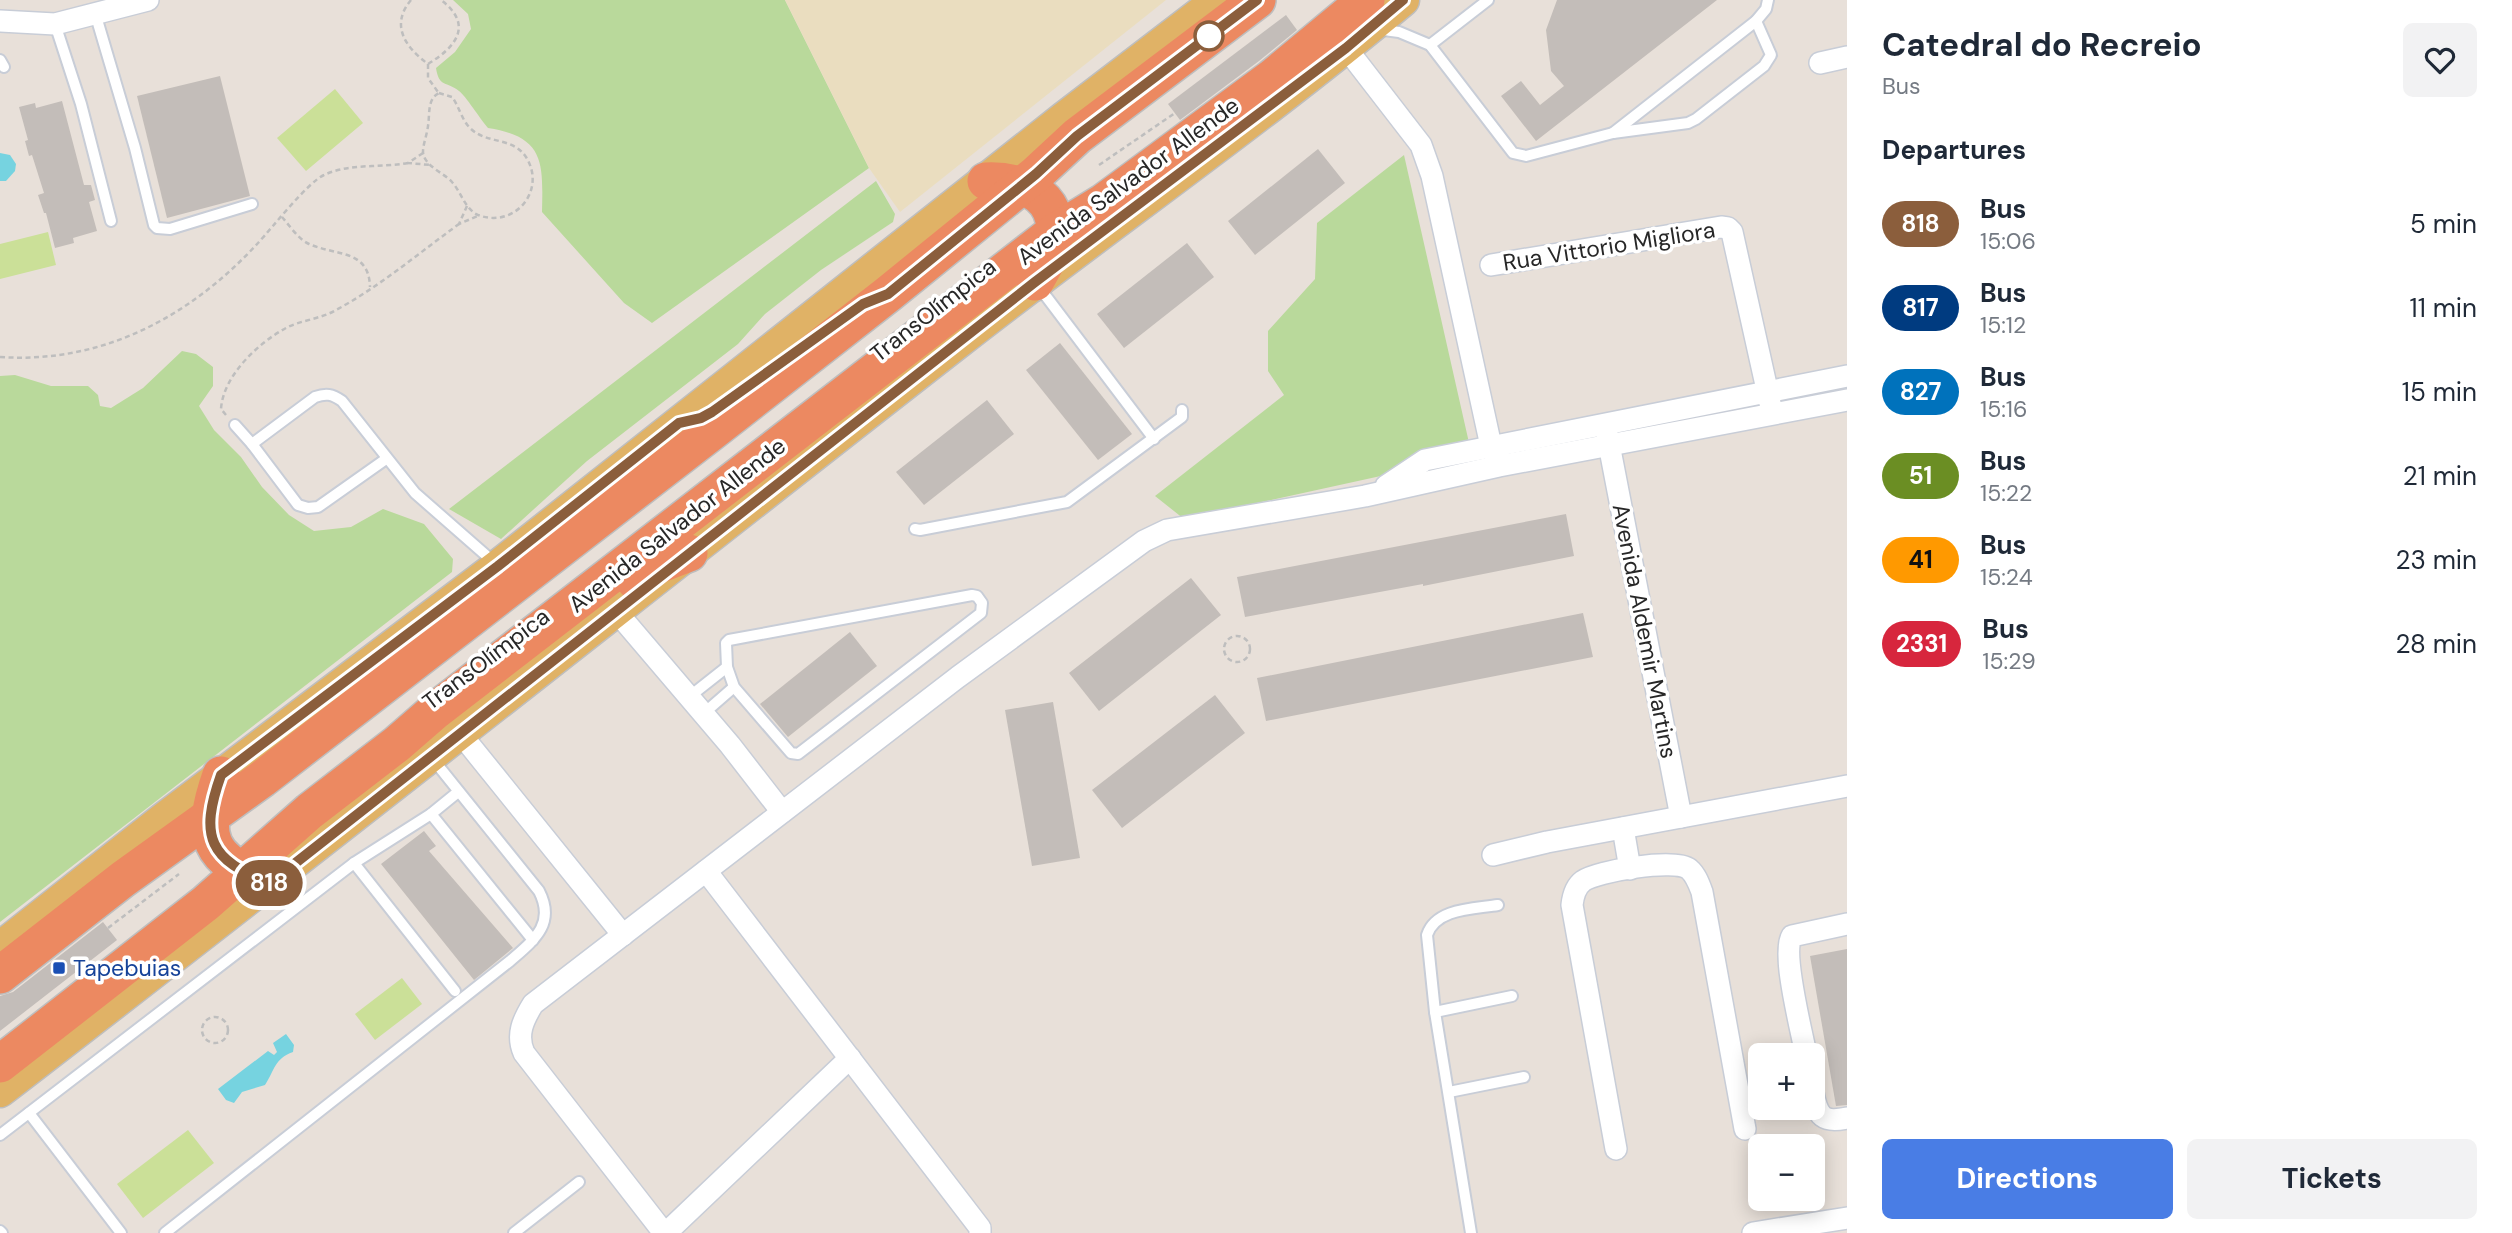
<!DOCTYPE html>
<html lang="en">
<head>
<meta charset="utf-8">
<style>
	body { margin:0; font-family:"DM Sans",sans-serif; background:#f2f2f3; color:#1f2937; height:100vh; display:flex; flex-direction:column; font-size:26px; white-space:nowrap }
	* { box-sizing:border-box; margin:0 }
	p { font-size:23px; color:#747a83 }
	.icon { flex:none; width:38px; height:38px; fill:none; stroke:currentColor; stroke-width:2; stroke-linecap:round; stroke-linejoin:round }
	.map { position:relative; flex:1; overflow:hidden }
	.panel { display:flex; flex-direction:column; background:#fff; width:665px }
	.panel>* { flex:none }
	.badge { padding:0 14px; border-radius:23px; font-size:24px; line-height:46px }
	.fabs { position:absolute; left:1748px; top:1043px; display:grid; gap:14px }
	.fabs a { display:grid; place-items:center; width:77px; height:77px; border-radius:10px; background:#fff; box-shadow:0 4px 18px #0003; font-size:35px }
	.map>.badge { position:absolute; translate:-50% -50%; box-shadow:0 0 0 4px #fff }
	h2 { padding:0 35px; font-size:26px; line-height:63px }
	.round { display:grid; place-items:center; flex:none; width:74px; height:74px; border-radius:10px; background:#f2f2f3 }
	.summary { display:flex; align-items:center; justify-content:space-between; height:119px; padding:0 35px }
	h1 { font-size:33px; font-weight:700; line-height:52px }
	.primary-button { display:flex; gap:14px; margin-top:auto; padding:14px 35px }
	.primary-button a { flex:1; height:80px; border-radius:10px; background:#497de5; color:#fff; font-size:28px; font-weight:700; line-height:80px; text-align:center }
	.primary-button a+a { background:#f2f2f3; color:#1f2937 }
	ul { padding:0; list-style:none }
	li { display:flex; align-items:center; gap:21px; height:84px; padding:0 35px }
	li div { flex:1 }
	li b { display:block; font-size:26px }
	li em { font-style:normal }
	li .badge { min-width:77px; font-weight:700; text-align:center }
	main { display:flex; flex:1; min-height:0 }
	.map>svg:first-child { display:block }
	.green { fill:#b9d99b }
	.sand { fill:#eaddbf }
	.pitch { fill:#cbe098 }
	.water { fill:#76d3e0 }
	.building { fill:#c3bdb9 }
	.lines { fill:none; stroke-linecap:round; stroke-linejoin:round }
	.lane-casing { stroke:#c8cdd7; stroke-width:14 }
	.street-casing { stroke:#c8cdd7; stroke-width:24 }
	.primary-casing { stroke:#bebebe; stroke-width:35 }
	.highway-casing { stroke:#bebebe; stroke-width:40 }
	.path { stroke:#bebebe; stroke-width:2.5; stroke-dasharray:5 3.5; stroke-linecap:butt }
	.lane { stroke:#fff; stroke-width:10 }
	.street { stroke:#fff; stroke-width:21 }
	.primary { stroke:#e0b266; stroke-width:32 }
	.highway { stroke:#ec8961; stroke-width:37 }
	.line-casing { stroke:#fff; stroke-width:16 }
	.line { stroke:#8b5e3c; stroke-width:10 }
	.stop-dot { fill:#fff; stroke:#8b5e3c; stroke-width:3.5 }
	.transit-dot { fill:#1a4fb4; stroke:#fff; stroke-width:2.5 }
	.labels { text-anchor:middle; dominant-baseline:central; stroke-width:7; stroke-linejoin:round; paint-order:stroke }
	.street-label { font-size:23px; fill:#272727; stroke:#fff }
	.transit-label { font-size:23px; fill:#164399; stroke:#fff; text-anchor:start }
</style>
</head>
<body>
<main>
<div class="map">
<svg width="1847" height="1233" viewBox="0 0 1847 1233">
	<rect width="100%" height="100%" fill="#e8e0d9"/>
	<!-- green -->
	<g class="green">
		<path d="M453 0H785L869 168 652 323 624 303 542 212C543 163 545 137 488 128 481 120 465 95 459 91 447 81 439 88 436 68L455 52 471 29 468 14Z"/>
		<polygon points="1404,155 1472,456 1184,519 1155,496 1284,395 1268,371 1268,331 1315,279 1317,223"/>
		<polygon points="876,181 895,214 893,222 821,270 765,314 738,344 587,461 501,539 449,509"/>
		<polygon points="182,351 196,354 213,367 213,386 199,406 214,430 241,457 262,487 289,515 314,531 351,527 383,509 424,524 453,559 452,572 0,922 0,376 15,375 51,386 88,386 98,395 100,406 111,408 143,388"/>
	</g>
	<!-- sand -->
	<polygon class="sand" points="785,0 1166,0 900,212 869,168"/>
	<!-- pitch -->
	<g class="pitch">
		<polygon points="335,89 363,123 306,171 277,138"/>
		<polygon points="48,232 56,265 0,279 0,244"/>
		<polygon points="402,978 422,1004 375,1040 355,1014"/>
		<polygon points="188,1130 214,1163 143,1218 117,1184"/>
	</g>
	<!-- water -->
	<g class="water">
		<polygon points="0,153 10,155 16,164 15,171 6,181 0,181"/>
		<path d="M286 1034 294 1045 293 1052C274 1059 275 1070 265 1085L242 1092 234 1103 226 1100 218 1089 268 1051 274 1055 277 1052 273 1043Z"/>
	</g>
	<!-- building -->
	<g class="building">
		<polygon points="1557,0 1717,0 1536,141 1501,96 1521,81 1540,105 1564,86 1551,71 1546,30"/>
		<polygon points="1286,15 1297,30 1259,61 1180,120 1168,104"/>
		<polygon points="220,76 250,196 167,218 137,96"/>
		<polygon points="62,101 84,185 91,185 95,200 89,202 97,231 73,238 74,243 55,248 46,213 44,213 38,195 44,193 32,155 29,156 25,141 28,140 19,107 35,103 36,108"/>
		<polygon points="1318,149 1345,183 1255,255 1228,221"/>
		<polygon points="1187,243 1214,277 1124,348 1097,314"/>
		<polygon points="1060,343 1132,434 1098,460 1026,370"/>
		<polygon points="987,400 1014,434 924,505 896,472"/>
		<polygon points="1566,514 1574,556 1423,586 1423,584 1245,617 1237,577"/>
		<polygon points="1191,578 1221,615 1099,711 1069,673"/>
		<polygon points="1583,613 1593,657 1266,721 1257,678"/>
		<polygon points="850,632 877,666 788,737 760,704"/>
		<polygon points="1215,695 1245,733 1122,828 1092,790"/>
		<polygon points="1053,702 1080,858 1032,866 1005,710"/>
		<polygon points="424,831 436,846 429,851 513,948 474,980 381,864"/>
		<polygon points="103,922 117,940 0,1031 0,996 13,992"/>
		<polygon points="1847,949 1847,1105 1836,1106 1810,956"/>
	</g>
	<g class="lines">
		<defs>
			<g id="lane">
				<polyline points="95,13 135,148 154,225 157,228 170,229 252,204"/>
				<polyline points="55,24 81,104 111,221"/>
				<polyline points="1376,29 1399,32 1430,45 1513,153 1526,156 1613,133 1756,21 1766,9 1768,0"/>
				<polyline points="1430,45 1488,0"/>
				<polyline points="0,60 4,67"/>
				<polyline points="1613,133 1688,123 1696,119 1764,66 1771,55 1756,21"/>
				<polyline points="1039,287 1154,439"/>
				<polyline points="235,425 252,444 298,505 308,508 318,507 386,459"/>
				<path d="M252 444 315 397C326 393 332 394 342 401L415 493 496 564"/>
				<polyline points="915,529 920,530 1067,502 1182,417 1182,410"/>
				<polygon points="972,595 977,596 982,603 981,613 798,754 791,753 734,687 727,667 726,643 729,640"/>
				<polyline points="689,697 727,667"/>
				<polyline points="703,714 734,687"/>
				<polyline points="431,814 533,940"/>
				<polyline points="354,863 455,991"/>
				<polyline points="1435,1012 1512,996"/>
				<polyline points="1449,1092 1524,1077"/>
				<polyline points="29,1113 121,1233"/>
				<polyline points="0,1135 354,863 431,814 458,792"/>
				<polyline points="0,1231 2,1233"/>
				<path d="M165 1233 510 961C534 940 556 924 539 891L432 758"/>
				<polyline points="514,1233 579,1182"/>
				<path d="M1471 1233 1435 1012 1427 935C1436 908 1474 909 1498 905"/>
			</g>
			<g id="street">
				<polyline points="0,21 55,24 148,0"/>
				<polyline points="1346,48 1421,145 1432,176 1491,446 1497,459"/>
				<polyline points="1820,63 1847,57"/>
				<polyline points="1491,265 1721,227 1728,228 1732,232 1770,403"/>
				<polyline points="1607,434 1681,817"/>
				<polyline points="1386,486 1425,460 1847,376"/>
				<polyline points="615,610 730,745 782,812"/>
				<polyline points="460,733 623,935"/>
				<polyline points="1623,828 1630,869"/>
				<polyline points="1493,855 1547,842 1847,786"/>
				<polyline points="706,871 980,1228 980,1233"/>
				<path d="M1806 1055C1802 1032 1781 953 1792 936L1847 924"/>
				<path d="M1813 1093C1818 1117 1823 1123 1847 1118"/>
				<path d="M1616 1149 1572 905C1573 896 1575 887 1583 881 1597 871 1675 858 1689 869 1696 875 1699 884 1702 892L1745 1129"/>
				<path d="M664 1233 524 1053C516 1035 523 1020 533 1004L958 677 1144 541 1167 530 1365 496 1499 466 1847 400"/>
				<polyline points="666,1233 850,1058"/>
				<polyline points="1753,1233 1847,1218"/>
			</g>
			<g id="primary">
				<polyline points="0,948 162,820 498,566 1064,118 1218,0"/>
				<path d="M0 1091C321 844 638 592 957 343 1105 227 1260 120 1403 0"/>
			</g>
			<g id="highway">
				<path d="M986 181C1027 179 1066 200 1052 248 1049 259 1041 271 1035 282"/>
				<polyline points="635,581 658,565 689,553"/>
				<path d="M221 775C199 837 208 860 270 883"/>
				<polyline points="0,975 123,879 262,779 714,430 888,294 1036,174 1077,136 1257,0"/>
				<polyline points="0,1064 206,903 310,811 397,744 435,711 1055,232 1104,202 1272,78 1366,0"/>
			</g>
		</defs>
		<!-- lane casing -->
		<use href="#lane" class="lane-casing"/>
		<!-- street casing -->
		<use href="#street" class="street-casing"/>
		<!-- primary casing -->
		<use href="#primary" class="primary-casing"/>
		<!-- highway casing -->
		<use href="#highway" class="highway-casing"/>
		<!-- path -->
		<g class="path">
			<path d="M411 0C390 25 405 47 428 64"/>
			<path d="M428 64C456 47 474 25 441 0"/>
			<polyline points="428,64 428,78 438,92"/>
			<path d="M439 93 452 97C459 106 462 121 471 129 487 144 513 137 526 157 547 190 515 229 478 215 465 209 461 192 452 182 444 173 424 166 423 152 423 144 427 135 428 126 430 114 427 99 439 93Z"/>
			<polyline points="423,153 408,163 431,165"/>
			<polyline points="1099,165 1175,113"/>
			<polyline points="467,206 459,224 480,215"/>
			<path d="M282 217C290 226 298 239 309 244 336 256 369 249 370 287"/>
			<path d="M0 357C102 364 190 317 258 243 272 228 308 182 324 175 349 163 381 168 408 163"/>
			<path d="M226 415 221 409C223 376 258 343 286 328 301 320 321 319 336 310 379 287 419 253 459 224"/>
			<circle cx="1237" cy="649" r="13"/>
			<polyline points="108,928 179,874"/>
			<circle cx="215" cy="1030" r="13"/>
		</g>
		<!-- lane -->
		<use href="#lane" class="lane"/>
		<!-- street -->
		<use href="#street" class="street"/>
		<!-- primary -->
		<use href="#primary" class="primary"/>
		<!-- highway -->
		<use href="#highway" class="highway"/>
	</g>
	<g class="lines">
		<defs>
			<path id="line" d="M1257 0 1077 136 1036 174 888 294 863 304 712 412 701 418 679 423 498 566 221 775C199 837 209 860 270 883L1035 282 1346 48 1403 0"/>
		</defs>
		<!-- line casing -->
		<use href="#line" class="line-casing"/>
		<!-- line -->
		<use href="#line" class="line"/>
	</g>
	<!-- markers -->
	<circle class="stop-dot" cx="1209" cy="36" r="14"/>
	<rect class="transit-dot" x="52" y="961" width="14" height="14" rx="3.5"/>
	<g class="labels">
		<!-- street labels -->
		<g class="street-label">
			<text transform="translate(1128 181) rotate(-36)">Avenida Salvador Allende</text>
			<text transform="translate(1609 246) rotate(-9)">Rua Vittorio Migliora</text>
			<text transform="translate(933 310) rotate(-38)">TransOlímpica</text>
			<text transform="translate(677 525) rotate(-38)">Avenida Salvador Allende</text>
			<text transform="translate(1645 631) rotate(79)">Avenida Aldemir Martins</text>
			<text transform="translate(486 659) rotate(-37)">TransOlímpica</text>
		</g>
		<!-- transit labels -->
		<g class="transit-label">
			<text x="73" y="968">Tapebuias</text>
		</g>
	</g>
</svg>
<div class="fabs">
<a>+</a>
<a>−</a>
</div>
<b class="badge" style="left:269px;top:883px;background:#8b5e3c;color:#fff">818</b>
</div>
<section class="panel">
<div class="summary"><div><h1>Catedral do Recreio</h1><p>Bus</p></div><a class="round"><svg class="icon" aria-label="heart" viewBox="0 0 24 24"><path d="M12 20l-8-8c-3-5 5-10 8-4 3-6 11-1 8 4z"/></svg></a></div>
<h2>Departures</h2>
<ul>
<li><span class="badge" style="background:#8b5e3c;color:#fff">818</span><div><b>Bus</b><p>15:06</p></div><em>5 min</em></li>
<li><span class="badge" style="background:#003b80;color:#fff">817</span><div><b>Bus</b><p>15:12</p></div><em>11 min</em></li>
<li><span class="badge" style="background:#0072bc;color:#fff">827</span><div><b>Bus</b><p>15:16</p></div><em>15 min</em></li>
<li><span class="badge" style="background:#6b8e23;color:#fff">51</span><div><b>Bus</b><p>15:22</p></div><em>21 min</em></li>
<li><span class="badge" style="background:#f90;color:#111">41</span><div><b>Bus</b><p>15:24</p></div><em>23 min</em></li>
<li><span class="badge" style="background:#d7263d;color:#fff">2331</span><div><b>Bus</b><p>15:29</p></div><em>28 min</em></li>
</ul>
<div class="primary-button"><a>Directions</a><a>Tickets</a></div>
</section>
</main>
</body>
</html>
